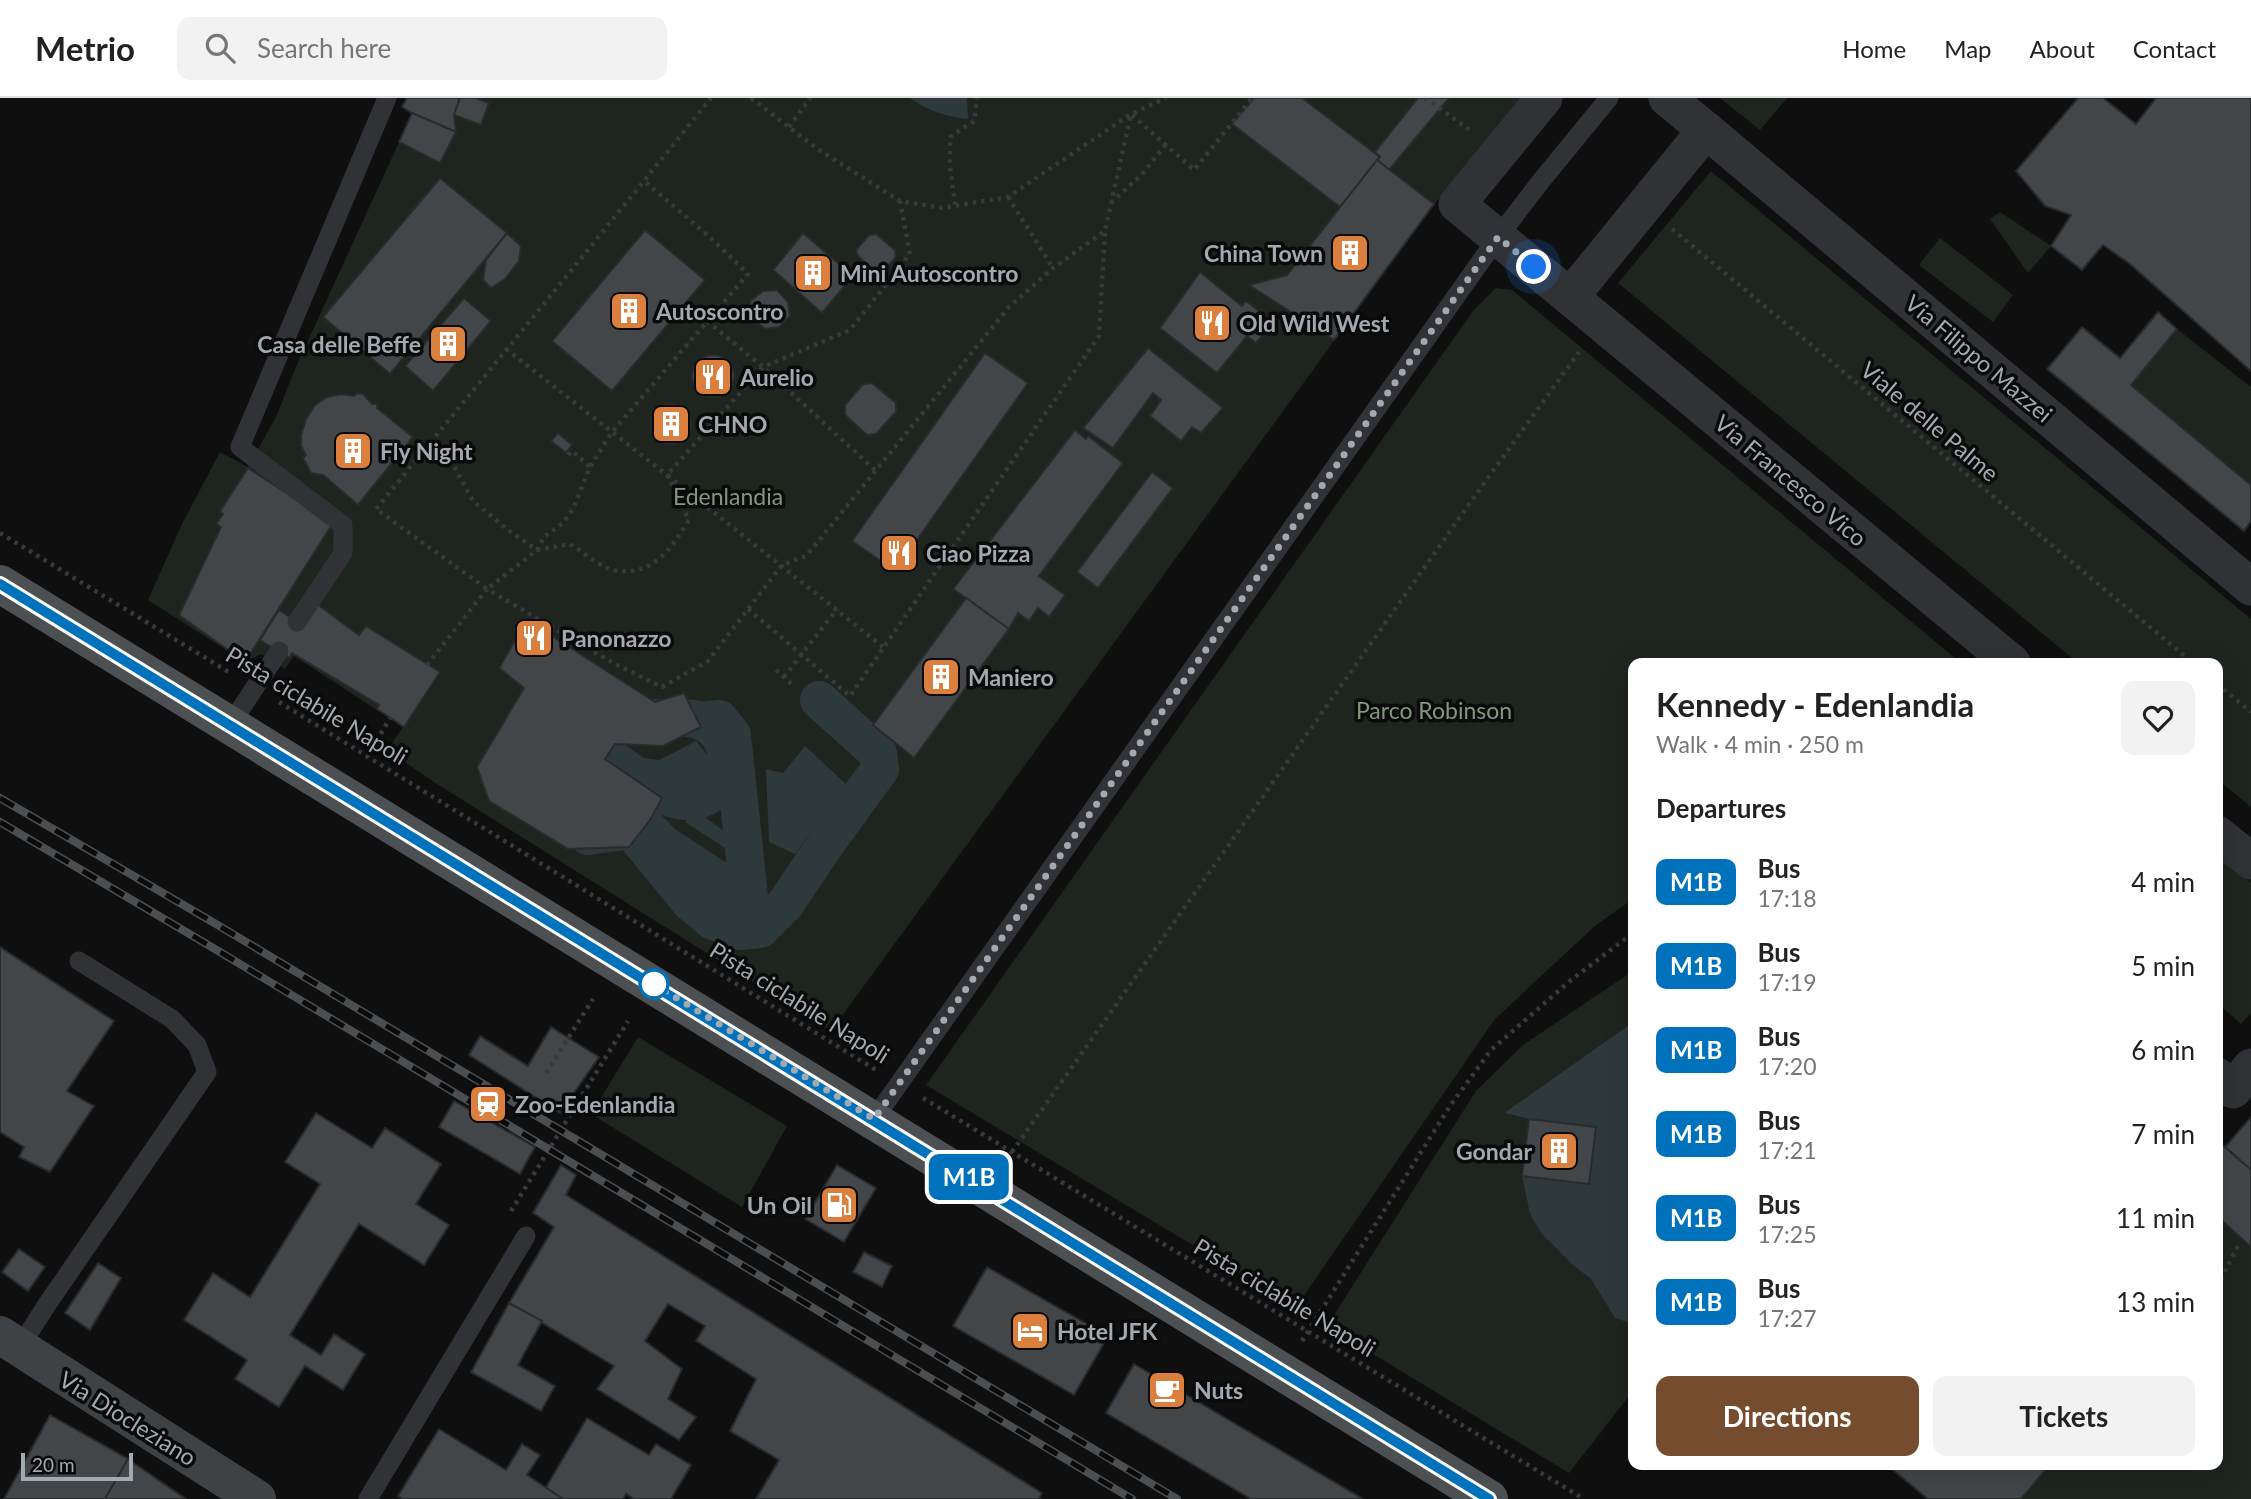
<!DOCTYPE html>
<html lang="en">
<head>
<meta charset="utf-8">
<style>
	body { margin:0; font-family:Lato,sans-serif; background:#f2f2f2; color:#222; height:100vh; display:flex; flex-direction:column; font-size:26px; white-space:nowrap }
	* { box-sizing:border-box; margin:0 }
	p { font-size:23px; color:#767676 }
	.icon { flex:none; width:38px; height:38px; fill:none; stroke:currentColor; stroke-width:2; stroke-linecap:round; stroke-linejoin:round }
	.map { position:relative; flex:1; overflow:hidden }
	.panel { position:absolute; left:1628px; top:560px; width:595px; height:812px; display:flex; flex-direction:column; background:#fff; border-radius:14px; box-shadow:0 7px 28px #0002 }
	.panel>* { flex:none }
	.badge { padding:0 14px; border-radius:10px; font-size:24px; line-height:46px }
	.scale { position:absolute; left:21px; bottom:18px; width:112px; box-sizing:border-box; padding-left:7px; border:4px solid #a2a9af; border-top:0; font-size:19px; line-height:24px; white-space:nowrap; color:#a2a9af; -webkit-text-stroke:5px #0a0a0b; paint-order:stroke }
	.you { position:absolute; width:35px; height:35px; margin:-18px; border:5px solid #fff; border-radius:50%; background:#1a73e8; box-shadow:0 0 0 10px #1a73e833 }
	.map>.badge { position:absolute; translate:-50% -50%; box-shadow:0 0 0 4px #fff }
	h2 { padding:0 28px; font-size:26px; line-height:63px }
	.round { display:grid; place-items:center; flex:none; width:74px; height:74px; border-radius:14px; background:#f2f2f2 }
	.head { display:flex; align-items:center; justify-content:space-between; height:119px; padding:0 28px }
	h1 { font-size:33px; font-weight:700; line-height:52px }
	.cta { display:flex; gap:14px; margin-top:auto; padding:14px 28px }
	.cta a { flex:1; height:80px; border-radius:14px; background:#754c2e; color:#fff; font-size:28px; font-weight:700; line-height:80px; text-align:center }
	.cta a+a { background:#f2f2f2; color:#222 }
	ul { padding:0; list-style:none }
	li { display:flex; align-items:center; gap:21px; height:84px; padding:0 28px }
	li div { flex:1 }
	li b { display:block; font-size:26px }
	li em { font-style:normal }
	li .badge { min-width:77px; font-weight:700; text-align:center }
	header { display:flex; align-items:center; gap:42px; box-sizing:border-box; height:98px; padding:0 35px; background:#fff; border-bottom:2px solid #e0e0e0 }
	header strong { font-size:33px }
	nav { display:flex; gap:38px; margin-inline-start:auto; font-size:24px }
	.search { width:490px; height:63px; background:#f2f2f2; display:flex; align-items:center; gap:18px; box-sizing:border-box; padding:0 24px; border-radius:14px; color:#767676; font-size:26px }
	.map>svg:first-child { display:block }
	.green { fill:#1e241e }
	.water { fill:#2e393b }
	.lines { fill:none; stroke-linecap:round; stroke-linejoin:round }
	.canal { stroke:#2e393b; stroke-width:38 }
	.building { fill:#434648; stroke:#292a2c; stroke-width:2 }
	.path { stroke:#37393c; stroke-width:4.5; stroke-dasharray:3.5 5; stroke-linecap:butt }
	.lane { stroke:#313235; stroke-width:19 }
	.street { stroke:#313235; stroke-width:37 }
	.secondary { stroke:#3f4244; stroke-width:38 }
	.primary { stroke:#4d5053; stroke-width:38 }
	.rail-casing { stroke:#4c4f51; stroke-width:8 }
	.rail { stroke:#0a0a0b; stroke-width:5; stroke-dasharray:16; stroke-linecap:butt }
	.line-casing { stroke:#fff; stroke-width:16 }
	.line { stroke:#0072bc; stroke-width:10 }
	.walk { stroke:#a2a9af; stroke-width:7; stroke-dasharray:0 12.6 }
	.stop-dot { fill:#fff; stroke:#0072bc; stroke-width:3.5 }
	.labels { text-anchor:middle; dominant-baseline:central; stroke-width:7; stroke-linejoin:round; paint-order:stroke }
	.poi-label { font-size:23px; font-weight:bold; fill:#a2a9af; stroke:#0a0a0b; text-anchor:start }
	.street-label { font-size:23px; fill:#a2a9af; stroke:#0a0a0b }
	.park-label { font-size:23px; fill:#80987b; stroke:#0a0a0b }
</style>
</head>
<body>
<header>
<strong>Metrio</strong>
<div class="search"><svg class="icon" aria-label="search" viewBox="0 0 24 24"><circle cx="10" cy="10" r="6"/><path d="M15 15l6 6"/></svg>Search here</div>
<nav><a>Home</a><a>Map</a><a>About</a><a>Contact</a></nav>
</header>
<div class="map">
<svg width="2251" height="1401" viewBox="0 0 2251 1401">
	<rect width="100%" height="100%" fill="#0f0f10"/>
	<!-- green -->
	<g class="green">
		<polygon points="407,0 1525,0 1434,106 831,933 437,686 387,652 403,629 294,558 285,571 261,556 245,564 148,502 182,426 220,354 248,369 277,317 295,271 412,16 402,9"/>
		<polygon points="1720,0 1787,0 1760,32"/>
		<polygon points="1711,73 2251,521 2251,709 2217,681 2217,565 2078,565 1618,185"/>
		<polygon points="2000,114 2051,148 2028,175 1990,121"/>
		<polygon points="1940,140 2013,197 1993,224 1919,167"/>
		<polygon points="1496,190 1512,192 1961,565 1633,565 1633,801 1596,827 1495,921 1296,1209 926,987 1473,213"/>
		<polygon points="2177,231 2251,289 2251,387 2131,287"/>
		<polygon points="2217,755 2251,785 2251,915 2241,926 2223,910 2217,916"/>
		<path d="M1633 873V924L1504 1015 1529 1021C1524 1065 1516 1110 1550 1144 1562 1157 1578 1168 1590 1180 1610 1201 1601 1214 1633 1226V1293L1569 1375 1327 1228 1476 993 1523 947Z"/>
		<polygon points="638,939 787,1028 742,1109 591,1016"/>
		<polygon points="2217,1118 2251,1149 2251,1401 2021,1401 2050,1367 2217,1367"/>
	</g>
	<!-- water -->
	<g class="water">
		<path d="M910 0H967L968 21C948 19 927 13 910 0Z"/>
		<path d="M696 643 709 659C704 686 702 691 674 695L632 668 637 659 659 662Z"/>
		<polygon points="805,648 846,686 795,756 769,744 766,671 783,675"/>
		<polygon points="695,712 728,736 736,757 685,724"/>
		<polygon points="653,717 738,772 743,783 721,799 650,722"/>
		<polygon points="1633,924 1633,1226 1615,1220 1591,1181 1572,1166 1542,1136 1530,1116 1522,1078 1595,1031 1529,1021 1504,1015"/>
	</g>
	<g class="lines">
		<!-- canal -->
		<g class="canal">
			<path d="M564 675 569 664 585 653C590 654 597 654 601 656 631 667 652 702 686 703 732 704 742 640 701 623 687 617 662 620 647 621"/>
			<polyline points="598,708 640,722 678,762 709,804 723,811 738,813 749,798 732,637 719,621 701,623"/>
			<polyline points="588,738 631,732 690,804 713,823 740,833 760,831 786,805 827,744 880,671 878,655 819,602"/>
		</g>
	</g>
	<!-- building -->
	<g class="building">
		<polygon points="407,0 460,0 454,17 456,34 412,15 402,9"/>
		<polygon points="460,0 475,0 489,5 481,27 454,17"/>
		<polygon points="1254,0 1302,0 1380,59 1340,109 1232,26"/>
		<polygon points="1418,0 1449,0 1389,72 1377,62 1380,59 1375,54"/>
		<polygon points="2078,0 2103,0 2136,26 2156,0 2251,0 2251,273 2130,166 2103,147 2082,172 2051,148 2071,117 2045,108 2016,73"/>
		<polygon points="412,15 456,34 440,65 399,44"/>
		<polygon points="1377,62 1434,106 1334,242 1249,187 1287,177"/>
		<polygon points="440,80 507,135 390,276 323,219"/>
		<polygon points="645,132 705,182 612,293 552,243"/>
		<polygon points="507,135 521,148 519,163 505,181 491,190 483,182 486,162"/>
		<polygon points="803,135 853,178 822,215 773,172"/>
		<polygon points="876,136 895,152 896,159 882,175 876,175 858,158 856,152 869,137"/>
		<polygon points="1200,174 1242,208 1246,203 1259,213 1255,220 1268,231 1256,245 1247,238 1217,275 1160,230"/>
		<polygon points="777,192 788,204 790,218 779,229 765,231 752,220 750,203 763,193"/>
		<polygon points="464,200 491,223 433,293 405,268"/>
		<polygon points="2158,214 2177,231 2131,287 2251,387 2251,423 2244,433 2047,271 2082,229 2120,260"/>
		<polygon points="1148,250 1223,310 1201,335 1192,329 1181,343 1150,318 1161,302 1153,295 1113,350 1083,330"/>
		<polygon points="985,255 1028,285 895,473 852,443"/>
		<circle cx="713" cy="278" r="21"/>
		<polygon points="872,285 896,305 896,314 876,336 867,337 845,317 845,307 863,286"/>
		<polygon points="357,295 363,296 372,306 377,306 377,310 413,339 358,407 323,377 311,375 303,360 306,357 301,348 301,337 306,321 315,307 327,299 341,296 354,298"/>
		<circle cx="671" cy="326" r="20"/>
		<polygon points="1075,332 1086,341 1088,338 1123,365 1039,478 1065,497 1049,519 1038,510 1029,523 1018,515 1009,531 953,491"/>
		<polygon points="558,335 572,347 566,355 551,343"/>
		<polygon points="248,370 333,425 245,564 179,517 221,429 216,426 223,416 220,413"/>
		<polygon points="1152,374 1173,390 1098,490 1077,474"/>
		<polygon points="966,500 1009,531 914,660 873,627"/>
		<polygon points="317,506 359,537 366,528 440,574 404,629 377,611 379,607 292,555 289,560 260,542 279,512 302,527"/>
		<polygon points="527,522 655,604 684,595 701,629 663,648 615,646 605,661 662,700 650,722 629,749 568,751 489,703 477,669 524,590 499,570"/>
		<polygon points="0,849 114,923 67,993 94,1008 50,1074 19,1059 24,1049 0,1034"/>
		<polygon points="551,929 599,959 560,1015 469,957 480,938 528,968"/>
		<polygon points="454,1003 535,1049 520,1076 439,1029"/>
		<polygon points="316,1015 372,1050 385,1030 441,1066 416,1106 449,1127 424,1167 359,1126 290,1237 321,1257 334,1236 365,1256 343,1292 305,1268 279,1309 235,1281 247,1262 184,1222 213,1175 250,1199 320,1086 285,1064"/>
		<polygon points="2251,1019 2251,1072 2225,1049"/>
		<polygon points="1529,1021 1596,1029 1589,1086 1522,1078"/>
		<polygon points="2217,1042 2251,1072 2251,1149 2217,1118"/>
		<polygon points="561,1067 576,1077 566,1097 1042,1395 1039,1401 756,1401 779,1362 730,1333 756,1281 696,1243 705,1228 668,1206 645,1243 682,1271 668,1301 696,1319 679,1342 597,1291 614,1268 509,1205 554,1129 533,1115"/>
		<polygon points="837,1067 876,1090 844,1144 805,1121"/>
		<polygon points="19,1151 45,1169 28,1193 2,1174"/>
		<polygon points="864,1154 892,1168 882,1189 853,1174"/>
		<polygon points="98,1165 121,1180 90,1232 65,1215"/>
		<polygon points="987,1169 1108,1238 1074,1297 953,1228"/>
		<polygon points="509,1205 542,1223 518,1267 555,1288 541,1313 471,1274"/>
		<polygon points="1134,1266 1363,1401 1251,1401 1106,1315"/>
		<polygon points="50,1317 128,1361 105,1401 4,1401"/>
		<polygon points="587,1320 649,1357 656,1346 691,1367 671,1401 634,1401 626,1396 623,1401 563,1401 545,1391"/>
		<polygon points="439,1331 506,1372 522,1346 540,1357 527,1377 563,1401 403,1401 398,1398"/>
		<polygon points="128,1361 186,1401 105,1401"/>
		<polygon points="1887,1367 2050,1367 2021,1401 1928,1401"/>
	</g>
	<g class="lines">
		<!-- path -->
		<g class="path">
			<polyline points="751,0 819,52 900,103 942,110 1008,99 1131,16 1166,0"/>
			<polyline points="1425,0 1471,33"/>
			<polyline points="789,29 810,0"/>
			<polyline points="1008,99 1053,170"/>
			<polyline points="1111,105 1142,76 1166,46"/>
			<polyline points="955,107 950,67 950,39 974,23 977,0"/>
			<polyline points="1672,131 2193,565"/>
			<polyline points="707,223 763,269 876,373"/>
			<path d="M506 251 667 377 689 422C671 451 652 480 613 472 602 470 581 453 570 446L537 452 487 491 376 411C488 274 600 138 711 0"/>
			<polyline points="430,346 451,363 473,403 508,432 537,452 544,439 563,425 573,411 590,369 612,334 748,176 711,140 644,83"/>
			<polyline points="568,357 572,353 590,369"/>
			<polyline points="0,435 232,576"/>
			<polyline points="748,511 850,598 1099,238 1105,134"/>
			<polyline points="883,549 667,377 763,269 850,232 910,156 900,103"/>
			<polyline points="427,567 487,491 615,566 662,589 708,563 782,467 806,458 1009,209 1053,170 1105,133 1131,16 1194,72 1252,0"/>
			<polyline points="776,572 793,587"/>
			<polyline points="784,579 837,511"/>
			<polyline points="2217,586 2251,614"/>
			<polyline points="279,604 876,972"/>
			<polyline points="368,658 390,620"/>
			<polyline points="546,975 593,901"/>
			<polyline points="923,1000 1584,1401"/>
			<polyline points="1012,1054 1477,395 1579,254"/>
			<polyline points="511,1113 628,923"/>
			<polyline points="2217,1189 2240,1144"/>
			<polyline points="1302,1243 1450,1008 1491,952 1571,882 1633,835"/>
		</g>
		<!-- lane -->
		<g class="lane">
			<polyline points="297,524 343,455 343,427 240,349 387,0"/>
			<polyline points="230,627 279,553"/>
			<polyline points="874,1021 1498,139 1541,83 1609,0"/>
			<polyline points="19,1250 48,1205 207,974 197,947 172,921 79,863"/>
			<polyline points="368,1401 526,1138"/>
		</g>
		<!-- street -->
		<g class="street">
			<polyline points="1544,0 1457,106 1570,199 1706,32 1667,0"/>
			<polyline points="1706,32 2251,489"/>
			<polyline points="1570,199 2012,565"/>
			<polyline points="2217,736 2251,763"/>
			<polyline points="2217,978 2233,992 2251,969"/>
		</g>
		<!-- secondary -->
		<polyline class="secondary" points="0,1237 257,1401"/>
		<!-- primary -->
		<polyline class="primary" points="0,486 1489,1401"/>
		<defs>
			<g id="rail">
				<polyline points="0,700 216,826 1177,1401"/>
				<polyline points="0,724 220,854 1132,1401"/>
			</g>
		</defs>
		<!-- rail casing -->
		<use href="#rail" class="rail-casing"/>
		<!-- rail -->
		<use href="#rail" class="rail"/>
	</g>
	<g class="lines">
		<defs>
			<polyline id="line" points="0,486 1489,1401"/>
		</defs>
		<!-- line casing -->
		<use href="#line" class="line-casing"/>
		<!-- line -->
		<use href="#line" class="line"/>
		<!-- walk -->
		<polyline class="walk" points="654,886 649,883 874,1021 1498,139 1534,169"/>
	</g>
	<!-- icons -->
	<defs>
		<symbol id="building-square" viewBox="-11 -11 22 22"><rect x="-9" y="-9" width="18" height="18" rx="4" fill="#da7f3d" stroke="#0a0a0b"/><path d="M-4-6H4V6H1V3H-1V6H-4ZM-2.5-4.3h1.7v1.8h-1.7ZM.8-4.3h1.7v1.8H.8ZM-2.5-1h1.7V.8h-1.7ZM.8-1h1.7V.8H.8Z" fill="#fff"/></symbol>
		<symbol id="restaurant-square" viewBox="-11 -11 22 22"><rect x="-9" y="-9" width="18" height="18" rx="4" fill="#da7f3d" stroke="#0a0a0b"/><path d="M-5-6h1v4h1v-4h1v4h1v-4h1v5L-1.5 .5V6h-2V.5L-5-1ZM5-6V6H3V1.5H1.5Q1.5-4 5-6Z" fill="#fff"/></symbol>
		<symbol id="station-square" viewBox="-11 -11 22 22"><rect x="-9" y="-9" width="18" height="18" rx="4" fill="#da7f3d" stroke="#0a0a0b"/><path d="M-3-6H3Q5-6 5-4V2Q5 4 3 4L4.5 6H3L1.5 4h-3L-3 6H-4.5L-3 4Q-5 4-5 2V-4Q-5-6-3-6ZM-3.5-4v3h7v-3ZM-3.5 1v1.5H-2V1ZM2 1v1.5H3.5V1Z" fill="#fff"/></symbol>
		<symbol id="fuel-square" viewBox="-11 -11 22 22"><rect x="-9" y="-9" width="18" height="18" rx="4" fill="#da7f3d" stroke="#0a0a0b"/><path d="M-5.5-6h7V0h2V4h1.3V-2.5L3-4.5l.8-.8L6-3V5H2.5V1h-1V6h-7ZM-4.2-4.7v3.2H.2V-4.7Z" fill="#fff"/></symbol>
		<symbol id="hotel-square" viewBox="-11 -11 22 22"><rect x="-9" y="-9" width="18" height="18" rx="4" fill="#da7f3d" stroke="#0a0a0b"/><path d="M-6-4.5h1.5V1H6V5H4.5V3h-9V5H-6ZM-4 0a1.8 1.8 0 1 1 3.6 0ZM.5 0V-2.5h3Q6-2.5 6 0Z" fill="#fff"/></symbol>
		<symbol id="cafe-square" viewBox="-11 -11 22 22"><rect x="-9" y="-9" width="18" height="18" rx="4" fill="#da7f3d" stroke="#0a0a0b"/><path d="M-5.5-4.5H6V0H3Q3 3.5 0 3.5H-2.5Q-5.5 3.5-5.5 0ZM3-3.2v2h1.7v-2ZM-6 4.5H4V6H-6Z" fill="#fff"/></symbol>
	</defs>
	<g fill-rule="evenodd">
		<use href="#building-square" x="1328" y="133" width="44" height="44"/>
		<use href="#building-square" x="791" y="153" width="44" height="44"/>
		<use href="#building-square" x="607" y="191" width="44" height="44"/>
		<use href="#restaurant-square" x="1190" y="203" width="44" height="44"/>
		<use href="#building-square" x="426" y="224" width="44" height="44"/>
		<use href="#restaurant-square" x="691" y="257" width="44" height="44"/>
		<use href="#building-square" x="649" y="304" width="44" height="44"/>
		<use href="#building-square" x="331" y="331" width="44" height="44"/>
		<use href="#restaurant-square" x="877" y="433" width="44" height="44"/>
		<use href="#restaurant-square" x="512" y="518" width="44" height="44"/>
		<use href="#building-square" x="919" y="557" width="44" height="44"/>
		<use href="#station-square" x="466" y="984" width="44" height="44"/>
		<use href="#building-square" x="1537" y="1031" width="44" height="44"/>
		<use href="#fuel-square" x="817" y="1085" width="44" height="44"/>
		<use href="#hotel-square" x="1008" y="1211" width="44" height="44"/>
		<use href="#cafe-square" x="1145" y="1270" width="44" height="44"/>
	</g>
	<!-- markers -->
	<circle class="stop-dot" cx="654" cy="886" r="14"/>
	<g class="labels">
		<!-- poi labels -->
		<g class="poi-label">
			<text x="1323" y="155" text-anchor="end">China Town</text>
			<text x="840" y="175">Mini Autoscontro</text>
			<text x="656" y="213">Autoscontro</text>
			<text x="1239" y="225">Old Wild West</text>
			<text x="421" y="246" text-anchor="end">Casa delle Beffe</text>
			<text x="740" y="279">Aurelio</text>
			<text x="698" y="326">CHNO</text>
			<text x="380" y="353">Fly Night</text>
			<text x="926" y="455">Ciao Pizza</text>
			<text x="561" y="540">Panonazzo</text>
			<text x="968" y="579">Maniero</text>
			<text x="515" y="1006">Zoo-Edenlandia</text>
			<text x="1532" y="1053" text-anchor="end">Gondar</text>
			<text x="812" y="1107" text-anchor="end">Un Oil</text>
			<text x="1057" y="1233">Hotel JFK</text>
			<text x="1194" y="1292">Nuts</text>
		</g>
		<!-- street labels -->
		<g class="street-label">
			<text transform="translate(1979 260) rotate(40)">Via Filippo Mazzei</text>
			<text transform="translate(1930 323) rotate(40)">Viale delle Palme</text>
			<text transform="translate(1791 382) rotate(40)">Via Francesco Vico</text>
			<text transform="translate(317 607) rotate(31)">Pista ciclabile Napoli</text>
			<text transform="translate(800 904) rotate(32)">Pista ciclabile Napoli</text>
			<text transform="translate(1285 1199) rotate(31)">Pista ciclabile Napoli</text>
			<text transform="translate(128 1320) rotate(32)">Via Diocleziano</text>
		</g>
		<!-- park labels -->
		<g class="park-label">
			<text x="728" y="398">Edenlandia</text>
			<text x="1434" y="612">Parco Robinson</text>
		</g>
	</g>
</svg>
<div class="scale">20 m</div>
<div class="you" style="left:1534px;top:169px"></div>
<b class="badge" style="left:969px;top:1079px;background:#0072bc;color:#fff">M1B</b>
<section class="panel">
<div class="head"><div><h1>Kennedy - Edenlandia</h1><p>Walk · 4 min · 250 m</p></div><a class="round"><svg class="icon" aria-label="heart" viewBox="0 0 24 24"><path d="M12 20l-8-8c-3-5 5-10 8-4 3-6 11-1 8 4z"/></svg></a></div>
<h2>Departures</h2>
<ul>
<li><span class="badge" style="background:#0072bc;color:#fff">M1B</span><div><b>Bus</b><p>17:18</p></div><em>4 min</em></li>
<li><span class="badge" style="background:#0072bc;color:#fff">M1B</span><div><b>Bus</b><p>17:19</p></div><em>5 min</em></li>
<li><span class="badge" style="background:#0072bc;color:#fff">M1B</span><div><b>Bus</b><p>17:20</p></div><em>6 min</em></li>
<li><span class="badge" style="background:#0072bc;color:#fff">M1B</span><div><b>Bus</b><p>17:21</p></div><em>7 min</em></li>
<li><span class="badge" style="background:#0072bc;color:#fff">M1B</span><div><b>Bus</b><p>17:25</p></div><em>11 min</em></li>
<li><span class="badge" style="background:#0072bc;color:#fff">M1B</span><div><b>Bus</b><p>17:27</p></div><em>13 min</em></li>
</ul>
<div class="cta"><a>Directions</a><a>Tickets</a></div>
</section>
</div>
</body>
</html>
